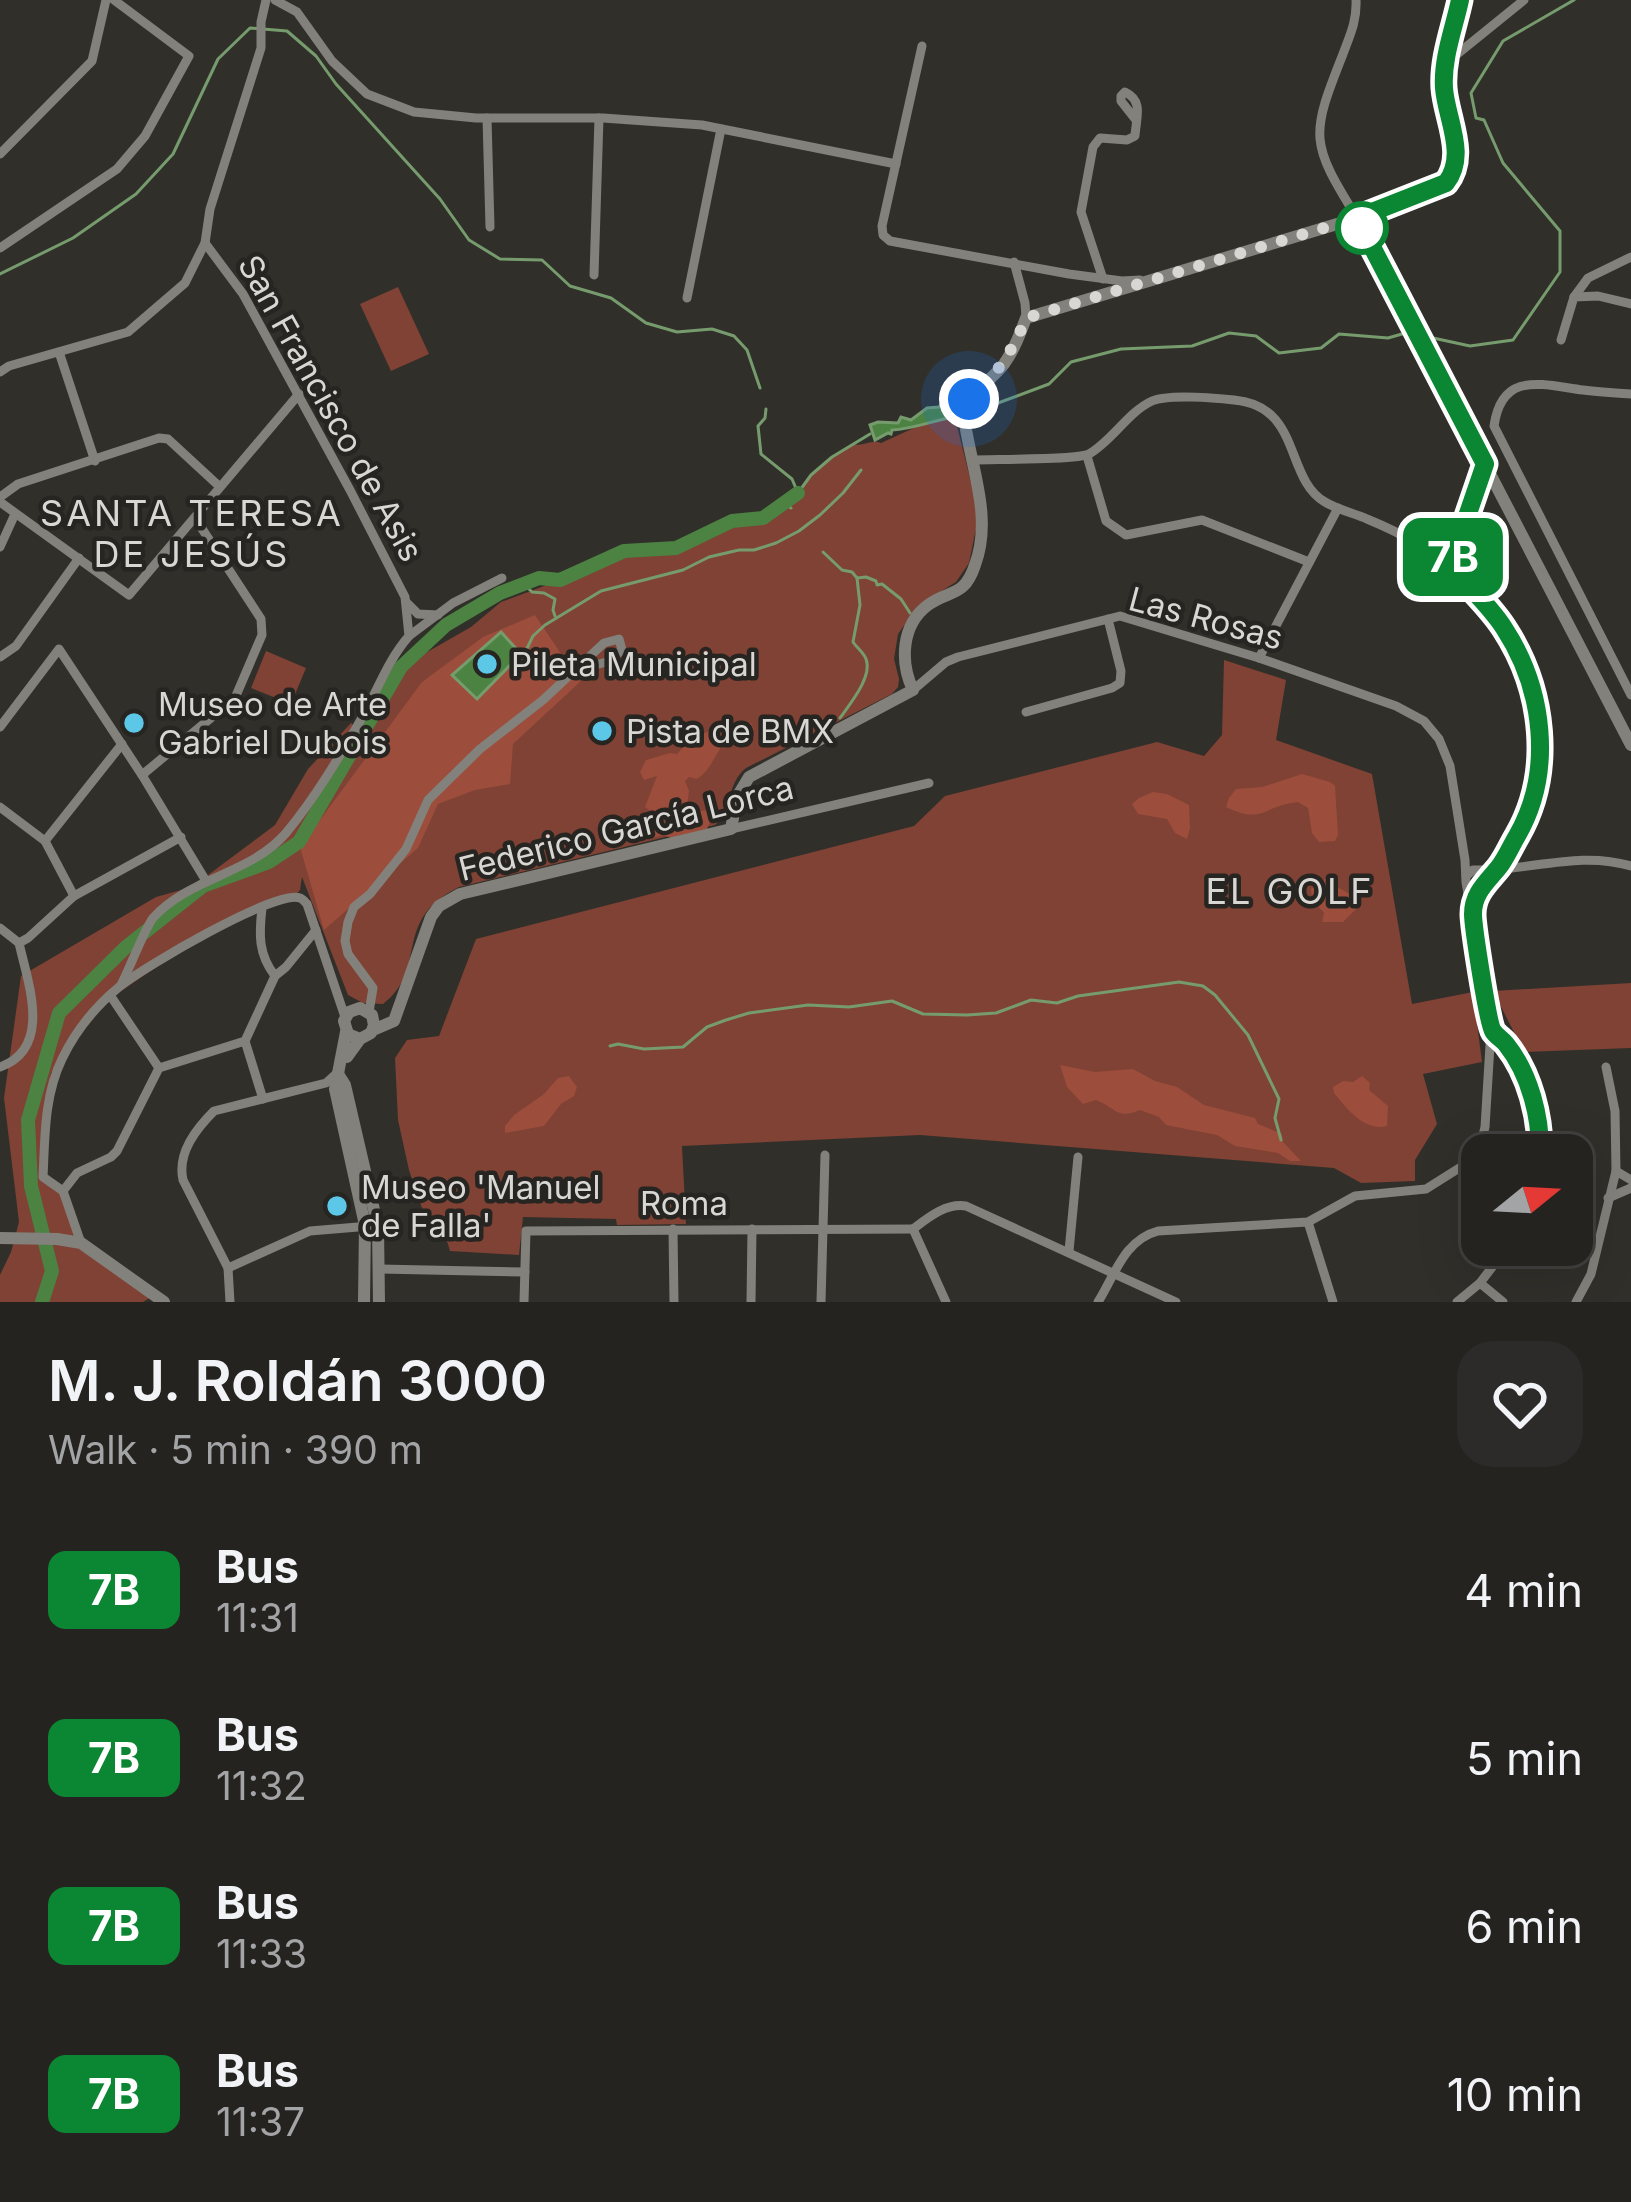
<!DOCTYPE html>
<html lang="en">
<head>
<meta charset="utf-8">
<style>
	body { margin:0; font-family:Inter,sans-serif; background:#2d2b29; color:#f1f3f6; height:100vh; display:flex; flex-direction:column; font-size:45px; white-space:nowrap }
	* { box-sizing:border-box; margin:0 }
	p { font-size:39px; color:#a3a4a5 }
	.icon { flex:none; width:66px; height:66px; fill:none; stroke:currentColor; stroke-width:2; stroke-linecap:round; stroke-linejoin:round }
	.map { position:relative; height:1302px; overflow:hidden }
	.drawer { display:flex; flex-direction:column; background:#252320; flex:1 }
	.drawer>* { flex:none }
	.badge { padding:0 24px; border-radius:18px; font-size:42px; line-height:78px }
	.needle { width:78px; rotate:72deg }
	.tools { position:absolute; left:1461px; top:1134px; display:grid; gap:24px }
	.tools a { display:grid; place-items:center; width:132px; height:132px; border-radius:24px; background:#252320; box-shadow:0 12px 48px #0002,0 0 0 3px #42403e; font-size:60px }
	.you { position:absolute; width:60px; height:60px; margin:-30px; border:9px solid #fff; border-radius:50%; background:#1a73e8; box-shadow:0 0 0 18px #1a73e833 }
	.map>.badge { position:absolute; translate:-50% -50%; box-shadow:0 0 0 6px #fff }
	.round { display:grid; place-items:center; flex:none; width:126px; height:126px; border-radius:36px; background:#2d2b29 }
	.summary { display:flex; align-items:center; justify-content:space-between; height:204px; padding:0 48px }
	h1 { font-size:57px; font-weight:600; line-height:90px }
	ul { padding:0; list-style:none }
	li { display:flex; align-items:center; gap:36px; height:168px; padding:0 48px }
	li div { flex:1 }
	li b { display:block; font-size:45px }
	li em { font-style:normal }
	li .badge { min-width:132px; font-weight:700; text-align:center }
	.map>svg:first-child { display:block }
	.green { fill:#7f4234 }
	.forest { fill:#9d4d3b }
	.water { fill:#4c8242; stroke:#769c6e; stroke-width:3 }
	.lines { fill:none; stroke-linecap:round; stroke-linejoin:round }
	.stream { stroke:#769c6e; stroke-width:3 }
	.river { stroke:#4c8242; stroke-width:14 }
	.street { stroke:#83817b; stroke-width:9 }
	.secondary { stroke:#83817b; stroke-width:12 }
	.line-casing { stroke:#fff; stroke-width:27 }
	.line { stroke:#0b8733; stroke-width:18 }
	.walk { stroke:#d9d7d4; stroke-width:12; stroke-dasharray:0 21.6 }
	.stop-dot { fill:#fff; stroke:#0b8733; stroke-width:6 }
	.poi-dot { fill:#5cc7e7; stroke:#272521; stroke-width:4.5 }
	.labels { text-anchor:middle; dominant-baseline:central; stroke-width:9; stroke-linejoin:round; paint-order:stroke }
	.street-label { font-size:33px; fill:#d9d7d4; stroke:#272521 }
	.poi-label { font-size:33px; fill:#d9d7d4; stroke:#272521; text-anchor:start }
	.neighbourhood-label { font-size:36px; letter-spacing:3px; fill:#d9d7d4; stroke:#272521 }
</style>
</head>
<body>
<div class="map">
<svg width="1631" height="1302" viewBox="0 0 1631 1302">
	<rect width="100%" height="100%" fill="#312f2a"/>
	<!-- green -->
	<g class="green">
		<polygon points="398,287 429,354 391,371 360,304"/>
		<path d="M953 410 979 514 969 563 956 582 919 605 898 634 894 659 899 679 898 687 892 694 746 768C726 784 733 809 715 825L459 887C390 921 430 968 383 1004L363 1003 348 995 302 877 300 890 294 897 214 928 99 1006 51 1073 43 1177 62 1191 80 1249 151 1297 143 1302H0V1275L11 1252 19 1222 4 1098 21 976 156 897 192 887 275 825 308 769 351 723 362 733 361 745 401 667 471 627 501 602 560 580 624 551 676 548 732 521 763 518 801 492 811 475 832 457 853 444C863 447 871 439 881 443Z"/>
		<polygon points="266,651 306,668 291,704 251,688"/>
		<polygon points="1224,660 1286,680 1276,740 1372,774 1412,1004 1473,992 1482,1062 1423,1074 1437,1124 1415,1160 1415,1181 1361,1183 1334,1168 920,1135 682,1146 686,1224 617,1225 616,1219 523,1217 519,1255 450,1251 444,1231 423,1211 409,1170 398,1120 395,1058 407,1040 439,1036 476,939 914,826 945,796 1157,742 1204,756 1222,735"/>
		<polygon points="1631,983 1631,1048 1524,1052 1493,991"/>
	</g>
	<!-- forest -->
	<g class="forest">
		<polygon points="535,615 580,682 513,744 510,784 475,790 438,804 418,848 324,930 300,847 422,682 483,637"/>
		<path d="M751 723 754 729 752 736 739 742 731 736C716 748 714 768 697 779L689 777 685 781 689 791 686 813 715 809 707 829 671 838 663 835 646 840 653 831 670 827 672 822 660 818 645 807 657 776 644 780 640 772 646 760 670 753 677 754C697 731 721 725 751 723Z"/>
		<path d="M1302 774 1330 782 1335 786 1338 835 1335 841 1319 842 1312 833 1308 808 1298 802C1262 806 1263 825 1226 807L1229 798 1236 789 1262 787Z"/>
		<polygon points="1153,792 1167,794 1189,805 1190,828 1187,839 1175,833 1167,819 1138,814 1132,804 1139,798"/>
		<path d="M1329 876 1334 877 1333 885C1346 892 1354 893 1357 908L1343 922H1322L1324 913 1312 899 1311 889Z"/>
		<path d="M1060 1065 1095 1072 1133 1069 1155 1081 1177 1087 1204 1105 1255 1118 1258 1124 1282 1134 1283 1142 1301 1161H1290L1278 1153 1235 1146 1217 1135 1166 1125 1159 1117 1140 1110C1117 1120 1116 1108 1096 1100L1083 1104 1067 1087Z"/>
		<polygon points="569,1076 577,1087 574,1096 561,1104 544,1126 505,1133 505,1126 514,1115 544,1094 558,1078"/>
		<path d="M1362 1076 1370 1083 1369 1090 1388 1106 1387 1126C1365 1132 1347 1109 1334 1093L1333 1087 1343 1081 1353 1082Z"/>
	</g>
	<!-- water -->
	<g class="water">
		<path d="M955 396 953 417C932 421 913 429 892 430L891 434 888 433 875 440 870 425 878 422 898 423 901 417 911 420 927 408 939 407 948 397Z"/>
		<polygon points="501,632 521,654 477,699 452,675"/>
	</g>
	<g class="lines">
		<!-- stream -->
		<g class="stream">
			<polyline points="0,274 73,238 136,194 173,154 218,59 250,28 287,31 316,56 336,84 440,199 469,240 500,259 542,260 570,286 611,298 646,323 677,332 712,329 734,336 747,350 760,388"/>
			<polyline points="1424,336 1470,346 1513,340 1560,272 1560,231 1503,163 1484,120 1476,118 1471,93 1503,41 1574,0"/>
			<polyline points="766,409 765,418 758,426 761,454 792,479 798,493 811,475 832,457 870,434"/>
			<polyline points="968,409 990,406 1049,384 1071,362 1121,349 1192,346 1229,333 1256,336 1279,353 1321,348 1339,334 1388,338 1409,332"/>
			<polyline points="781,508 788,506 791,508"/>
			<polyline points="823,552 842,570 852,572 857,578 866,577 876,581 877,585 882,584 901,599 910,613"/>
			<polyline points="527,587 532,592 544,593 555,599 553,610 555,616"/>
			<polyline points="511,661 520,663 533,636 545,625 601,591 683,570 709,557 739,550 754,550 776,543 799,531 820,515 843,493 861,470"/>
			<path d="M840 718C849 705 873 677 866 659 864 653 857 648 853 642L860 605 857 578"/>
			<polyline points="610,1046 618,1044 644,1049 683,1047 707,1027 726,1020 749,1013 808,1005 849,1007 892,1001 923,1014 967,1015 996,1013 1031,1000 1057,1003 1078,996 1179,982 1203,986 1215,995 1248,1035 1279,1099 1275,1118 1281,1140"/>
		</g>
		<!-- river -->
		<polyline class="river" points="42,1302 52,1271 31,1186 28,1120 59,1013 126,947 203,886 269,862 299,842 401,667 446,625 500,593 539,578 560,580 624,551 676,548 732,521 763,518 798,493"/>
		<!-- street -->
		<g class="street">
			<polyline points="275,0 297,12 332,61 367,94 414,112 476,118 603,118 702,125 896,164"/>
			<path d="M1356 0C1357 21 1350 35 1343 54 1310 137 1310 142 1357 218L1446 183C1468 155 1446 118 1444 88 1442 59 1454 28 1460 0"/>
			<polyline points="922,46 882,226 883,235 890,241 1069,274 1122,281 1140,280"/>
			<polyline points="1445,64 1524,0"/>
			<polyline points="487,118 490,227"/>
			<polyline points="0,154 92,61 106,0"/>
			<polyline points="0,248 117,169 145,136 189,56 114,0"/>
			<polyline points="1014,262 1025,303 1026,318"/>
			<polyline points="594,275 599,118"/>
			<path d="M1103 279 1081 212 1093 147 1100 138 1127 140 1135 136C1136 118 1144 101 1125 92L1121 96V101L1136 120"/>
			<polyline points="1574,297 1588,278 1631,257"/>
			<polyline points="687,298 721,129"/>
			<polyline points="1561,340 1574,297 1598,296 1631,304"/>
			<polyline points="59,352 95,461"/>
			<polyline points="0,372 9,366 128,332 185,283 205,243 210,209 261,48 261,22 266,0"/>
			<path d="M1631 394C1615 393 1599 392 1583 390 1543 385 1502 370 1494 426L1631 695"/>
			<polyline points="1087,456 1106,521 1126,535 1202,520 1309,562"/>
			<path d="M972 460C992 459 1078 460 1089 454 1112 441 1128 412 1152 401 1168 394 1215 398 1234 400 1302 406 1284 478 1325 502 1338 510 1354 513 1367 519 1384 526 1401 534 1416 543 1500 593 1562 700 1535 798 1529 819 1510 854 1496 870 1485 883 1478 891 1474 908"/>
			<polyline points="0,497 18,484 159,438 168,439 220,487"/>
			<polyline points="0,502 129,595 299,394"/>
			<polyline points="0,547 15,514"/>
			<polyline points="1450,566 1485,465"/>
			<polyline points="406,602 418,614 438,615"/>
			<polyline points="409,636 453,603 502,578"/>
			<polyline points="0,657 16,646 79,558"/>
			<polyline points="1259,658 1338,508"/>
			<path d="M913 690 946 662 958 657 1120 616 1259 658 1396 706 1424 721 1439 739 1450 766 1465 860 1466 882 1491 1029 1485 1127 1480 1148 1472 1160 1426 1189 1355 1196 1308 1222 1158 1231C1124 1240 1115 1275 1098 1302"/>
			<polyline points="1026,712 1112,688 1120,683 1121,671 1108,619"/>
			<polyline points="0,727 59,649 142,775 206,881"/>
			<polyline points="142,775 235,698 262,635 261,619 195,518"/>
			<polyline points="0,807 45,841 74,896"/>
			<polyline points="731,829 929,783"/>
			<polyline points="45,841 122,744"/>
			<path d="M1466 876 1473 870C1527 872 1578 850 1631 866"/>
			<path d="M262 908C259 934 258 954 275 976"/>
			<polyline points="0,928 19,943 28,938 74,896 181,837"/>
			<path d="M121 985C129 970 145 928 153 918 190 877 251 874 286 833 315 798 340 756 363 716 378 689 388 660 409 636L405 597 350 490 243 294 205 243"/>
			<polyline points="110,995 159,1068"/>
			<polyline points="369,1012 373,988 348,954 345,941 348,922 354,907 370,894 406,849 428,800 480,749 543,700 604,643 619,639 622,650 607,662 578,669"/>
			<path d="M1492 1030C1525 1062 1541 1110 1540 1155"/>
			<polyline points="245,1041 263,1099"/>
			<path d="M0 1067C53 1048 28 983 19 943"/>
			<polyline points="1616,1171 1631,1180"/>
			<polyline points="63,1191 77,1173 111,1157 117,1151 159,1068 245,1041 275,976 286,967 316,930"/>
			<polyline points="1608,1198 1631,1188"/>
			<polyline points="1308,1222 1333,1302"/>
			<polyline points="673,1229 674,1302"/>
			<path d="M913 1229C929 1217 946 1203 966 1206L1176 1302"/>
			<polyline points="913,1229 946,1302"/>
			<path d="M81 1243 63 1191 43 1177C45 1138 44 1096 62 1059 75 1032 96 1006 119 987 142 968 276 889 300 898 303 899 305 902 307 904L345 1017"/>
			<polyline points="1069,1251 1078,1157"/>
			<polyline points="228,1268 310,1231 370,1226"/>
			<polyline points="380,1269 525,1272"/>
			<polyline points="1480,1283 1503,1302"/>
			<path d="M230 1302 228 1268 183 1180C177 1153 196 1129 214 1111L326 1083 337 1073"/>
			<polyline points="524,1302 526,1231 913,1229"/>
			<polyline points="751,1302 752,1229"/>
			<polyline points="821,1302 825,1155"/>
			<polyline points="1457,1302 1480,1283 1509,1245"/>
			<polyline points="1576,1302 1591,1274 1616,1171 1615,1111 1606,1067"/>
		</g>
		<!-- secondary -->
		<g class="secondary">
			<path d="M373 1030 394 1021 431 917 439 906 460 894 731 829 737 797 749 777 913 690C900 662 901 625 928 605 950 589 964 598 975 565 994 514 968 461 963 409 972 391 992 380 1004 364 1014 350 1020 334 1026 318L1357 218 1631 745"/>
			<polyline points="346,1032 335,1089 365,1225 364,1302"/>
			<polyline points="347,1057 360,1039 371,1033 374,1025 372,1015 360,1008 349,1012 344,1021 348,1034 360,1039"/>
			<polyline points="338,1074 345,1085 378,1227 379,1302"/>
			<polyline points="0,1238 57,1239 81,1243 164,1302"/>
		</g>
	</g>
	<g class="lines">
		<defs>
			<path id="line" d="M1460 0C1454 28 1442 59 1444 88 1446 118 1468 155 1446 183L1357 218 1485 464 1450 566C1468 586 1490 606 1504 628 1544 689 1554 772 1517 836 1511 846 1506 858 1499 867 1487 882 1473 893 1473 914 1473 926 1488 1024 1493 1031 1496 1036 1502 1039 1506 1044 1530 1074 1541 1118 1540 1155"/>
		</defs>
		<!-- line casing -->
		<use href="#line" class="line-casing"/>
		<!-- line -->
		<use href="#line" class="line"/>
		<!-- walk -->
		<path class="walk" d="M969 399C996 376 1013 351 1026 318L1357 218 1362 228"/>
	</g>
	<!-- markers -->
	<circle class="stop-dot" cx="1362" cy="228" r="24"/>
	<g class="poi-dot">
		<circle cx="487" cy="664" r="12"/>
		<circle cx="134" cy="723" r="12"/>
		<circle cx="602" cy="731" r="12"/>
		<circle cx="337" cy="1206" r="12"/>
	</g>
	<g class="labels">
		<!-- street labels -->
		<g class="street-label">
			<text transform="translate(331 408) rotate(61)">San Francisco de Asis</text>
			<text transform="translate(1206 618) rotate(15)">Las Rosas</text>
			<text transform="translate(626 828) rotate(-14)">Federico García Lorca</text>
			<text x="684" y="1203">Roma</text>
		</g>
		<!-- poi labels -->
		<g class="poi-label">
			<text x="511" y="664">Pileta Municipal</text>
			<text x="158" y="704">Museo de Arte<tspan x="158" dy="38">Gabriel Dubois</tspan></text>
			<text x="626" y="731">Pista de BMX</text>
			<text x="361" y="1187">Museo 'Manuel<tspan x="361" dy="38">de Falla'</tspan></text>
		</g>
		<!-- neighbourhood labels -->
		<g class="neighbourhood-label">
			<text x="192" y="513">SANTA TERESA<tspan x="192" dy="41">DE JESÚS</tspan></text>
			<text x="1290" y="891">EL GOLF</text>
		</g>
	</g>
</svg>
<div class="tools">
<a><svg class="needle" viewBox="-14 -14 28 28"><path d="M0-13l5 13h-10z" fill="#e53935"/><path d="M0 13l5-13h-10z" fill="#a3a4a5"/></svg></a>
</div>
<div class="you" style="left:969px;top:399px"></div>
<b class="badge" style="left:1453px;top:557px;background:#0b8733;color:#fff">7B</b>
</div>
<section class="drawer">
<div class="summary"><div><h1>M. J. Roldán 3000</h1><p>Walk · 5 min · 390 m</p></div><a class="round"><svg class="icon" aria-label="heart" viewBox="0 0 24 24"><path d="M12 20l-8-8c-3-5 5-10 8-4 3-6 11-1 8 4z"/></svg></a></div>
<ul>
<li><span class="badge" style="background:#0b8733;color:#fff">7B</span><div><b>Bus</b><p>11:31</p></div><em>4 min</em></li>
<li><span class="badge" style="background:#0b8733;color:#fff">7B</span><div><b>Bus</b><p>11:32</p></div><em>5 min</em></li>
<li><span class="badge" style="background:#0b8733;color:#fff">7B</span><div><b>Bus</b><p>11:33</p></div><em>6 min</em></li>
<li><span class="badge" style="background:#0b8733;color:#fff">7B</span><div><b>Bus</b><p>11:37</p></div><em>10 min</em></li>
</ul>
</section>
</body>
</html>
